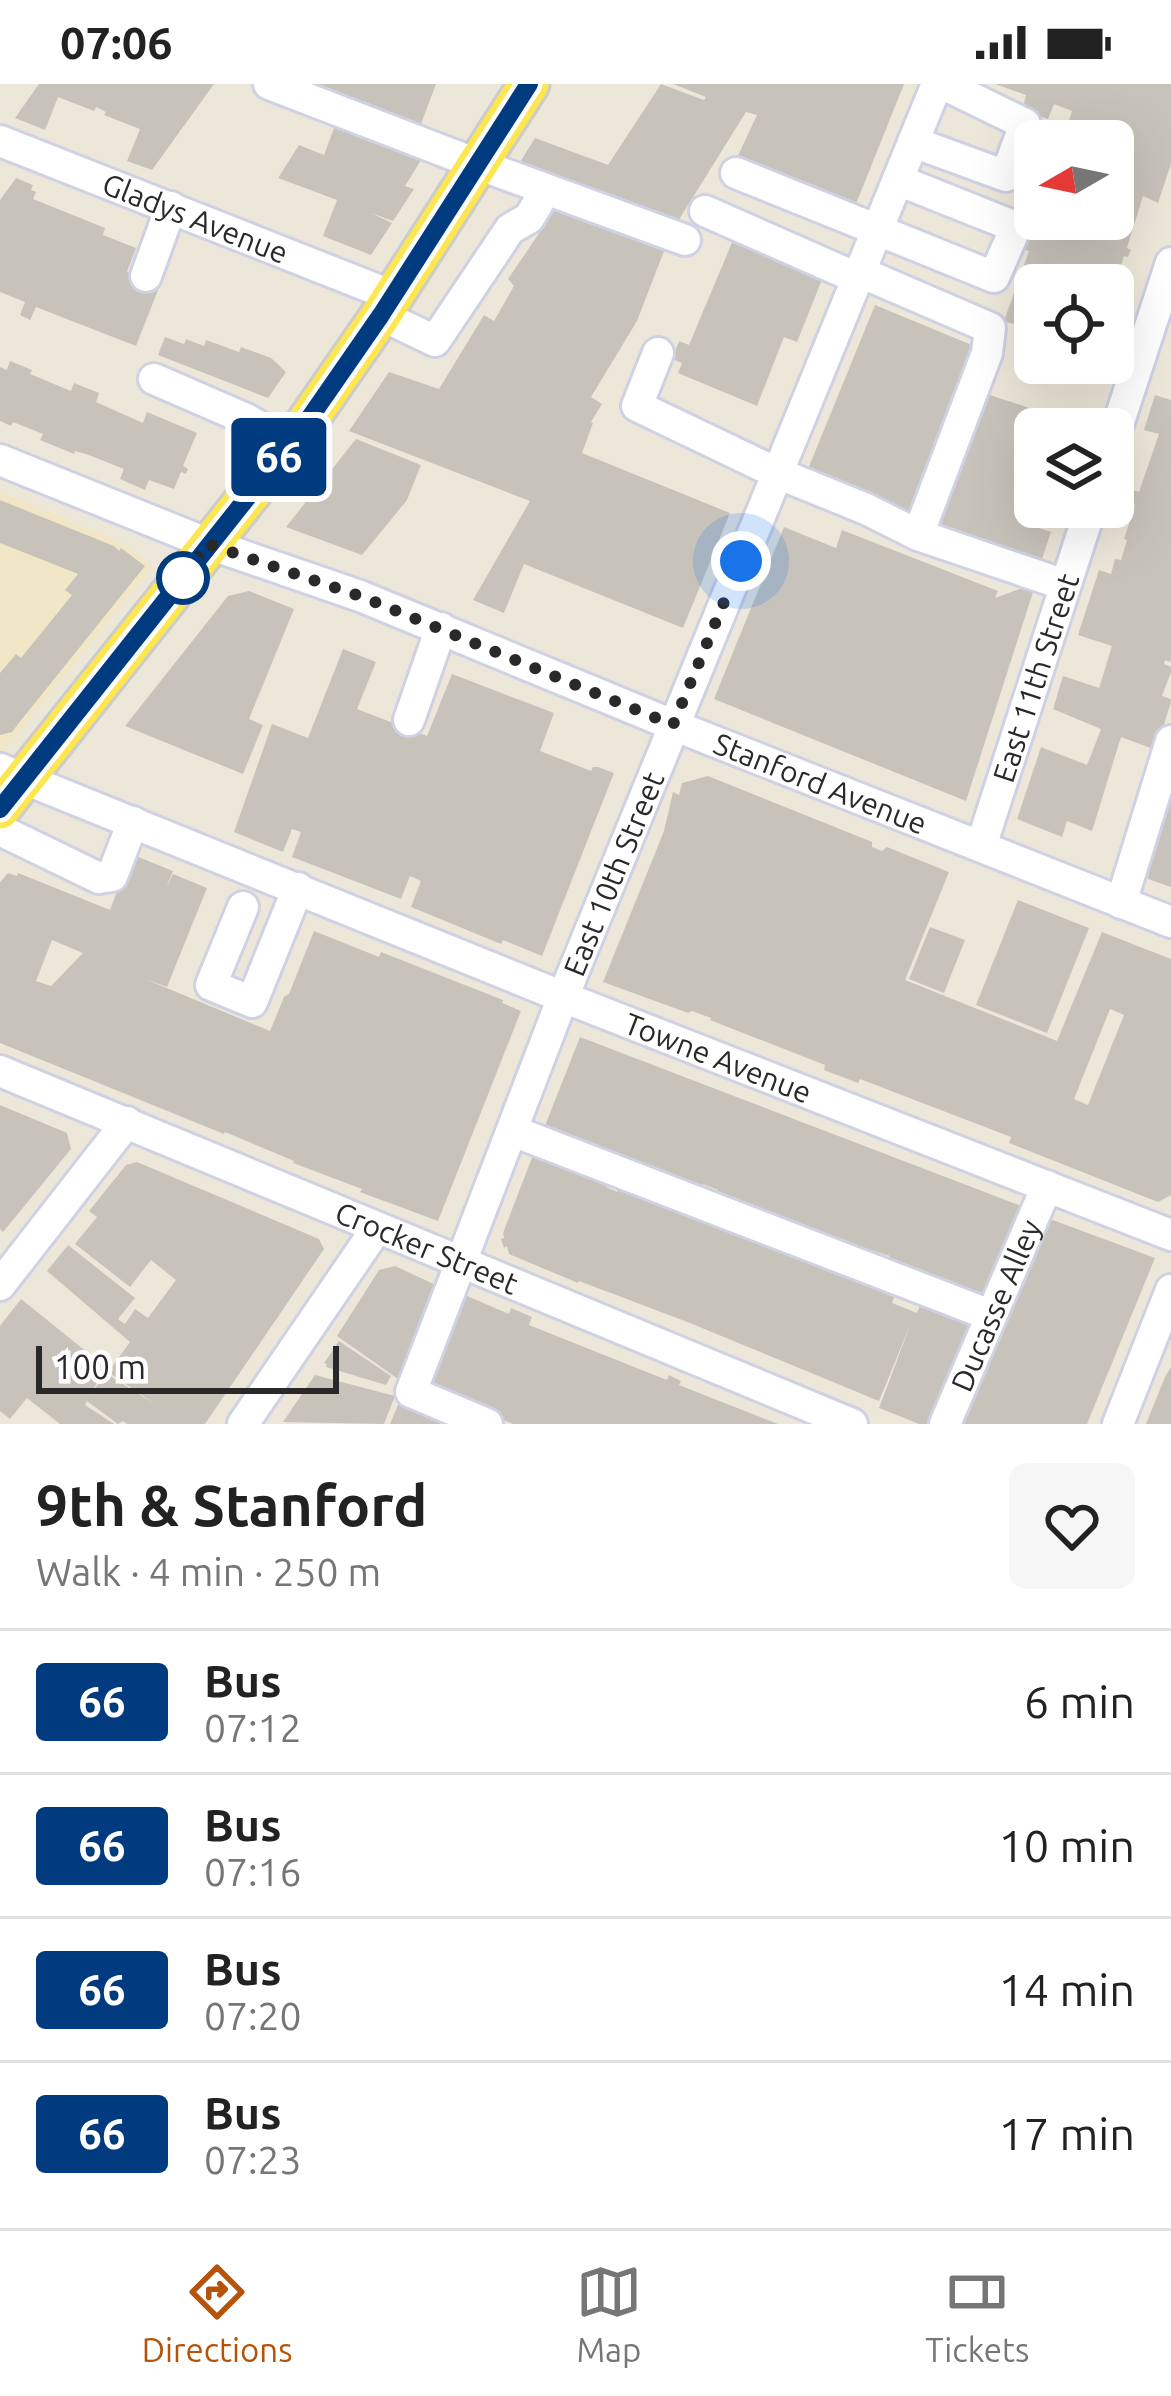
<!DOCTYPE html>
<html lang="en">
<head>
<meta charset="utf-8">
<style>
	body { margin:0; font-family:Ubuntu,sans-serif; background:#f6f6f6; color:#222; height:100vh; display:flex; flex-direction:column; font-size:45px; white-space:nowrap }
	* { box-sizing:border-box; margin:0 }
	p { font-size:39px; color:#767676 }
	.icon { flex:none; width:66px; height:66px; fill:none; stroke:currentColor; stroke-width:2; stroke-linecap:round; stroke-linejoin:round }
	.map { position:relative; height:1340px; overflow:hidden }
	.side { display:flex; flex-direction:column; background:#fff; flex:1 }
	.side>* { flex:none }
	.badge { padding:0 24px; border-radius:9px; font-size:42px; line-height:78px }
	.needle { width:78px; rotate:261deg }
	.controls { position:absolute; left:1014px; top:36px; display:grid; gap:24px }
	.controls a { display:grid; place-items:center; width:120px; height:120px; border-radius:18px; background:#fff; box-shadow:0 12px 48px #0002; font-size:60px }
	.scale { position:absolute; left:36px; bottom:30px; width:303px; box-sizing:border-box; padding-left:12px; border:6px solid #292929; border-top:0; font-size:33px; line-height:42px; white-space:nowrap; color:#292929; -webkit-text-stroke:9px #fff; paint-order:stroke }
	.you { position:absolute; width:60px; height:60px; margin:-30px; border:9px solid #fff; border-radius:50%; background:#1a73e8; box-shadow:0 0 0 18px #1a73e833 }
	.map>.badge { position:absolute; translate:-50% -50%; box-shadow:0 0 0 6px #fff }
	.round { display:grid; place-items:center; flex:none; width:126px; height:126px; border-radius:18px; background:#f6f6f6 }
	.summary { display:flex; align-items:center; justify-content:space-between; height:204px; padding:0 36px }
	h1 { font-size:57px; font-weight:700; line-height:90px }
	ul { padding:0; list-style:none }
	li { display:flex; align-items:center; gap:36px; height:144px; padding:0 36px; border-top:3px solid #e0e0e0 }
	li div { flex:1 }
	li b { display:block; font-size:45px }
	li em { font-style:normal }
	li .badge { min-width:132px; font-weight:700; text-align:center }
	.status { display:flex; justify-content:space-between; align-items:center; height:84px; padding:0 60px; background:#fff; direction:ltr }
	.status svg { height:33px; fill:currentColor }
	.tabs { display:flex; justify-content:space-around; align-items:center; height:168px; border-top:3px solid #e0e0e0; background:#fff; font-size:33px; color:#767676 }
	.tabs a { display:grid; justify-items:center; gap:6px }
	.tabs .selected { color:#b45309 }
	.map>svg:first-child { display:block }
	.education { fill:#f1e7c7 }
	.building { fill:#c8c3ba; fill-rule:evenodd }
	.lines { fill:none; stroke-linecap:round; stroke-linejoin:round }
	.minor-casing { stroke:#cfd1e4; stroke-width:36 }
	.major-casing { stroke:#ccc; stroke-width:45 }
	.minor { stroke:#fff; stroke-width:30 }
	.major { stroke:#fde64f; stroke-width:39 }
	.line-casing { stroke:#fff; stroke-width:27 }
	.line { stroke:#003b80; stroke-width:18 }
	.walk { stroke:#292929; stroke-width:12; stroke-dasharray:0 21.6 }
	.stop-dot { fill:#fff; stroke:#003b80; stroke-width:6 }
	.labels { text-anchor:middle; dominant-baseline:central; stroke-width:9; stroke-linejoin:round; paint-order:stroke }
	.street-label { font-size:30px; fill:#292929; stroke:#fff }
</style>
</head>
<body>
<div class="status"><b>07:06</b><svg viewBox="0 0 49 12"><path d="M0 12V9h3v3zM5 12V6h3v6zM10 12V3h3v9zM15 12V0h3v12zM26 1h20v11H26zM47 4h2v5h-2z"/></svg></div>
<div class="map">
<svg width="1171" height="1340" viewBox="0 0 1171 1340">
	<rect width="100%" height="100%" fill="#ede7da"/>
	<!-- education -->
	<polygon class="education" points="0,408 120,457 153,482 4,668 0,666"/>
	<!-- building -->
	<g class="building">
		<polygon points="39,0 214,0 152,86 127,77 140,45 104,31 106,28 96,23 94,27 58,13 45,46 15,34"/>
		<polygon points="302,0 436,0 419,45"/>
		<polygon points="661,0 704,16 706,13 673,0 904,0 854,125 736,76 757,31 746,28 675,142 517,83 535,54 608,81"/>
		<polygon points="995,0 1171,0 1171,80 1158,119 1143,112 1127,164 1131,166 1128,173 1124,172 1117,195 1115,194 1112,201 1035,201 1035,247 1004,237 1029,167 1023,165 1034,135 1113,135 1113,57 1062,57 1058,53 1062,41 1067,43 1072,27 1054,20 1048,35 1022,27 1026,11"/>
		<polygon points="337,36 426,68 405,102 414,105 393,137 371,129 392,139 371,171 323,152 337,116 278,94 299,61 324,71"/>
		<polygon points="16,94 33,101 31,106 36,108 33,115 105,144 103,151 136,164 127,188 160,201 136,262 36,223 30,236 20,231 25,218 0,208 0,116"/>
		<polygon points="559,120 666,162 637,237 591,313 602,320 591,338 593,339 582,369 730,429 683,544 524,480 504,529 473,516 530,417 349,347 389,288 439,305 484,231 494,237 514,202 508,195"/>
		<polygon points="733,156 823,193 797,258 784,253 757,322 678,289 682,279 672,275 679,257 689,261"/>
		<polygon points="875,221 979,264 916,434 806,390"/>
		<polygon points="165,253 184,260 186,255 204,262 206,256 239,268 241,263 271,274 286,288 268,314 158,271"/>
		<polygon points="10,277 32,286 30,290 71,307 74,299 99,309 96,318 143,339 147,328 197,349 183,382 188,385 186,390 181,388 174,405 149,396 145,406 120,395 124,385 86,370 75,367 74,370 40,356 43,350 13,338 11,342 0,337 0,283 7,286"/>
		<polygon points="978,307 1060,334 1057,345 1035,345 1035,393 1031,406 1035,407 1024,439 1051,448 1040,481 929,445"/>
		<polygon points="1155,311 1171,316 1171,578 1165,576 1164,580 1171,583 1171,588 1162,612 1171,615 1171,618 1156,666 1121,653 1092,747 1067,737 1062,753 1017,735 1041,663 1087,681 1100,648 1101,645 1053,625 1063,592 1099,604 1100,601 1112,562 1078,551 1099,486 1111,490 1115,475 1121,476 1127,456 1124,455 1135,421 1129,419 1133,406 1139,408 1159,350 1144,346"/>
		<polygon points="356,355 421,381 407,416 362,471 286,443"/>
		<polygon points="0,416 114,462 119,467 121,464 145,482 18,640 12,648 0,651 0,589 16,570 21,574 72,511 65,506 78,490 0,459"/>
		<polygon points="784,443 836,464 842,446 998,507 995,514 1025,503 1034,505 966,717 714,615"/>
		<polygon points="249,507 294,525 249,635 263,641 243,690 125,642 228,512"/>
		<polygon points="343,565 376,578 357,625 427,652 452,590 554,629 540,667 591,687 593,683 598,683 614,689 542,872 503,856 501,860 411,823 421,797 410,792 401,815 292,773 301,748 292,745 283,768 234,748 272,640 308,654"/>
		<path d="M708 692 872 758V763L882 767 887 763 949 788 905 896 1057 957 1102 848 1171 875V1111L1158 1118 1009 1059 1011 1053 860 995 858 999 824 986 825 981 710 936 711 934 692 927 688 929 603 898 664 747 673 708 679 711 682 699ZM1110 925 1124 931 1088 1021 1074 1015Z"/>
		<polygon points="1170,713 1171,713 1171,803 1148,795 1150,774"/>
		<path d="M131 770 173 787 166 804 173 790 207 804 167 903 145 895 270 947 284 913 289 910 314 847 379 873 381 868 503 916 502 919 521 927 438 1137 360 1108 362 1105 293 1079 294 1077 225 1048 224 1050 0 959V798L8 789 17 792 18 789 110 826ZM52 856 83 869 51 902 36 897Z"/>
		<polygon points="1018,816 1089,844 1047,949 976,921"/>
		<polygon points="930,843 965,856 944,909 909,895"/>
		<polygon points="580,953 1029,1125 986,1225 884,1186 890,1172 874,1167 870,1179 713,1118 718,1106 703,1100 702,1104 691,1101 620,1071 616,1080 541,1052"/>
		<polygon points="0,1021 67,1049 71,1065 3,1148 0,1145"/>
		<polygon points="533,1071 605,1099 606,1103 617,1108 619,1103 680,1129 897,1205 892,1219 917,1229 923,1214 978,1235 943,1340 919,1340 879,1324 911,1239 879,1317 690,1239 579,1197 578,1199 509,1170 507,1162 504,1164 501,1155 504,1154 503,1149"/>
		<polygon points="137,1078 319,1155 324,1165 205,1340 127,1340 123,1337 118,1340 87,1317 85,1321 114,1340 60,1340 27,1314 10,1335 0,1327 0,1242 21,1215 108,1285 87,1313 107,1290 155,1320 108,1288 130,1258 47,1187 68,1161 135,1214 118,1235 125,1240 135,1225 148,1234 176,1196 151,1176 130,1203 75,1160 97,1133 89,1127 126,1081"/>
		<polygon points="1042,1132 1155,1174 1087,1340 956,1340"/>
		<polygon points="395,1182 438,1202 401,1297 337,1252 379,1186"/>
		<polygon points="467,1212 509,1230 511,1224 532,1233 529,1241 667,1296 669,1291 681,1297 679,1301 778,1340 513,1340 491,1331 418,1300 463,1213"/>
		<polygon points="339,1257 391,1292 386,1301 326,1283 327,1280 324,1279"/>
		<polygon points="1171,1283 1171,1340 1146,1340 1165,1293"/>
		<polygon points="315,1291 395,1312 384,1340 283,1338"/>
		<polygon points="400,1316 458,1340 390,1340"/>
	</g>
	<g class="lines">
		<defs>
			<g id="minor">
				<polyline points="269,0 477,80 685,156"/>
				<path id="s1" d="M0 57 393 212"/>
				<polyline points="913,58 1006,92 1025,40 943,0"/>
				<polyline points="736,89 994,193 1016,143 898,96"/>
				<polyline points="705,127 857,194"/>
				<polyline points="860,188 990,244 987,269 918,451"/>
				<polyline points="146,192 171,123"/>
				<polyline points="381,231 435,257 510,145 529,134 538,119"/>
				<polyline points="658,269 637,322 777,389 866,425 918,451 1065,501"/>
				<polyline points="154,295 246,335 289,360"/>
				<polyline points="1113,356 1171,179"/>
				<path id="s2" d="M0 376 209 460 360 512 673 641 1171 838"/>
				<polyline points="409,636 441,544"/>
				<path id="s3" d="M0 685 563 913 1171 1151"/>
				<polyline points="0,746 99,794 112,792 133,738"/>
				<path id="s4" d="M981 762 1091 423"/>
				<polyline points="1121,819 1171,657"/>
				<polyline points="243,823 211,901 252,918 298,804"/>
				<path id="s5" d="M0 987 852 1340"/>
				<polyline points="513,1047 990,1231"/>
				<polyline points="0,1201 127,1038"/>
				<polyline points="243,1340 377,1144"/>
				<path id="s6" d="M487 1340 411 1308 563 913 937 0"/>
				<path id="s7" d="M945 1340 1047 1102"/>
				<polyline points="1118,1340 1171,1206"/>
			</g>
			<polyline id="major" points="0,725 304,342 381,231 529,0"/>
		</defs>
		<!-- minor casing -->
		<use href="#minor" class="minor-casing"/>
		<!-- major casing -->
		<use href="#major" class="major-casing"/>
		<!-- minor -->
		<use href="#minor" class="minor"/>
		<!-- major -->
		<use href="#major" class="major"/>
	</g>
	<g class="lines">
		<defs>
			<polyline id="line" points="0,725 304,342 381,231 529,0"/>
		</defs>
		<!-- line casing -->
		<use href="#line" class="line-casing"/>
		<!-- line -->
		<use href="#line" class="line"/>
		<!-- walk -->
		<polyline class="walk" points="183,494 170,509 208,460 360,512 673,641 741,477"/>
	</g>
	<!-- markers -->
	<circle class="stop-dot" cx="183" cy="494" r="24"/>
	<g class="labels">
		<!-- street labels -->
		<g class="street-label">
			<text stroke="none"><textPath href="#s1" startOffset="210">Gladys Avenue</textPath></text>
			<text stroke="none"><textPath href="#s4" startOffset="177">East 11th Street</textPath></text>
			<text stroke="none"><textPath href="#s2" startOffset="882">Stanford Avenue</textPath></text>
			<text stroke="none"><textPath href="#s6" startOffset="639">East 10th Street</textPath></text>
			<text stroke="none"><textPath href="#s3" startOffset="774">Towne Avenue</textPath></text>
			<text stroke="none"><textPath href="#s5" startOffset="462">Crocker Street</textPath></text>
			<text stroke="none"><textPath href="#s7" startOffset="129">Ducasse Alley</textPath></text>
		</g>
	</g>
</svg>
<div class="controls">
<a><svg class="needle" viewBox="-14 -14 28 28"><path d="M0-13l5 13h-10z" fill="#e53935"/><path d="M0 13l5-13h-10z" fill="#767676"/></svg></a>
<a><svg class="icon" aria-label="locate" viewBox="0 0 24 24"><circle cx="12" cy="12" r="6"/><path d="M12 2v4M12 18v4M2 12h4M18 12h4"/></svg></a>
<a><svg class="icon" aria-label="layers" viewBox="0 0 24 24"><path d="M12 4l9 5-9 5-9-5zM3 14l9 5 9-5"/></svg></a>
</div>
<div class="scale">100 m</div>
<div class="you" style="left:741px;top:477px"></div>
<b class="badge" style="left:279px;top:373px;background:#003b80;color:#fff">66</b>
</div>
<section class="side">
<div class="summary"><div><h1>9th &amp; Stanford</h1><p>Walk · 4 min · 250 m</p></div><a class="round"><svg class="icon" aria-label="heart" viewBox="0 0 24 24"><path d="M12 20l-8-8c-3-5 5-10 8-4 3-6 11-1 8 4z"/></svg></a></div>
<ul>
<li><span class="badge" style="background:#003b80;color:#fff">66</span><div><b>Bus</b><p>07:12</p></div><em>6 min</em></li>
<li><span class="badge" style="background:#003b80;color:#fff">66</span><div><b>Bus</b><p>07:16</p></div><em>10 min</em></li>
<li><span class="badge" style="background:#003b80;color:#fff">66</span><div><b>Bus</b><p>07:20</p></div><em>14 min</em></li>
<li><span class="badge" style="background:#003b80;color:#fff">66</span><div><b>Bus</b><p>07:23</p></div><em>17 min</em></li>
</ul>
</section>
<nav class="tabs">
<a class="selected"><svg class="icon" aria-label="directions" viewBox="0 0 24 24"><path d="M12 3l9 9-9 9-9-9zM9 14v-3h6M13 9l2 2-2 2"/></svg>Directions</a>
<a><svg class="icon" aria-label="map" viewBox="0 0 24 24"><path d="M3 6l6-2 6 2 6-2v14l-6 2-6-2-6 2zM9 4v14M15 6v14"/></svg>Map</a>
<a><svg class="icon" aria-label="tickets" viewBox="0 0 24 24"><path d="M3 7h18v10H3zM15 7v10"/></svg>Tickets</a>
</nav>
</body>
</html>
